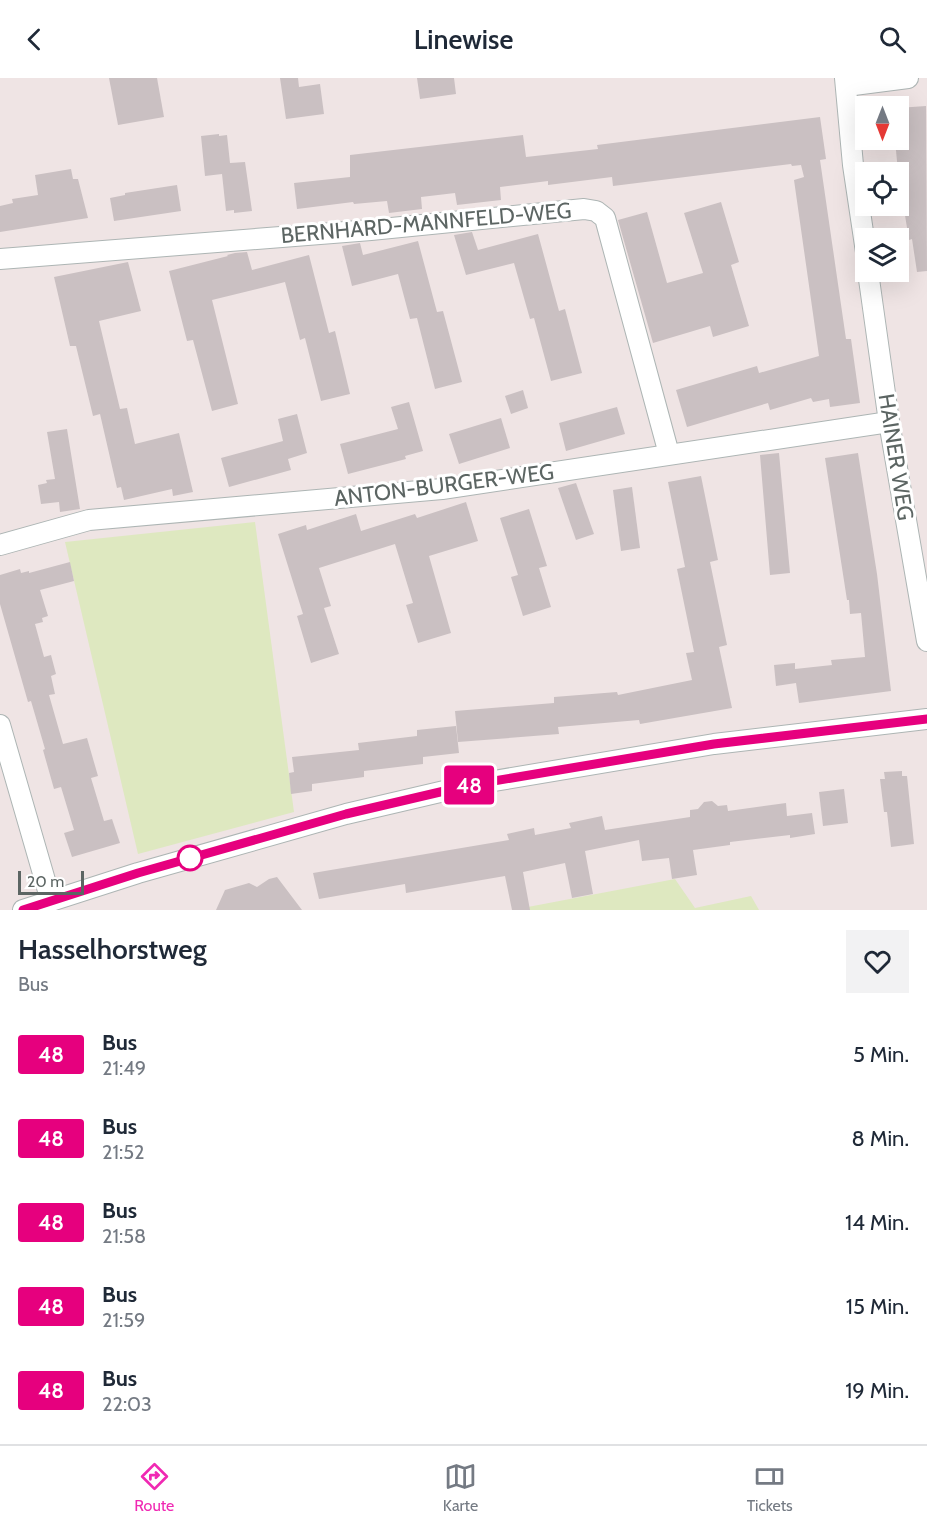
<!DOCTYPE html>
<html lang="de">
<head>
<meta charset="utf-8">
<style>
	body { margin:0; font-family:Cabin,sans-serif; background:#f2f2f3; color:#1f2937; height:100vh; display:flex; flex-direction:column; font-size:22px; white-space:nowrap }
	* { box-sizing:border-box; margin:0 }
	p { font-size:20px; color:#747a83 }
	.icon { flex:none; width:33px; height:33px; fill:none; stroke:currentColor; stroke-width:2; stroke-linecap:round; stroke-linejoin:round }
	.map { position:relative; height:832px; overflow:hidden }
	.drawer { display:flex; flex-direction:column; background:#fff; flex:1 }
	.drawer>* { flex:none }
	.badge { padding:0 12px; border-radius:4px; font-size:21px; line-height:39px }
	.needle { width:39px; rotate:180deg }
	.buttons { position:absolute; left:855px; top:18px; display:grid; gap:12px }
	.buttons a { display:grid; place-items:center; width:54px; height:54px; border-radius:0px; background:#fff; box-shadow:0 6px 24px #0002; font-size:30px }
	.scale { position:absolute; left:18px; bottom:15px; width:66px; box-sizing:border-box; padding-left:6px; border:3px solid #5c6563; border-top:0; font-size:16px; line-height:21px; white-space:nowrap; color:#5c6563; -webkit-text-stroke:4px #fff; paint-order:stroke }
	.map>.badge { position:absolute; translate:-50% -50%; box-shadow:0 0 0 3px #fff }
	.round { display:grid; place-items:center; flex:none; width:63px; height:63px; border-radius:0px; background:#f2f2f3 }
	.headline { display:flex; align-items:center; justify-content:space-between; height:102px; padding:0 18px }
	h1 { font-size:28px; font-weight:600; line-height:45px }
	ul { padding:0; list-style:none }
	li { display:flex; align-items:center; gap:18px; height:84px; padding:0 18px }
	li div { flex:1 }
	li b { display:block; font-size:22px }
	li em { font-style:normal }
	li .badge { min-width:66px; font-weight:700; text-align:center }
	header { display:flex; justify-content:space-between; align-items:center; height:78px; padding:0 18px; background:#fff; font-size:27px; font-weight:600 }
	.tabs { display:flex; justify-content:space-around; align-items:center; height:84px; border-top:2px solid #e0e1e3; background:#fff; font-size:16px; color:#747a83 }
	.tabs a { display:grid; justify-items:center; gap:3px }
	.tabs .on { color:#f029b3 }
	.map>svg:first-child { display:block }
	.green { fill:#dee8c0 }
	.building { fill:#cac0c2 }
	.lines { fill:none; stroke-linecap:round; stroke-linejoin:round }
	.street-casing { stroke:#adb5b4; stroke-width:22 }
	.street { stroke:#fff; stroke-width:20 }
	.line-casing { stroke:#fff; stroke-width:14 }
	.line { stroke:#e6007e; stroke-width:9 }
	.stop-dot { fill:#fff; stroke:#e6007e; stroke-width:3 }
	.labels { text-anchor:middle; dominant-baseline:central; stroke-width:6; stroke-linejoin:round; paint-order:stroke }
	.street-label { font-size:22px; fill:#5c6563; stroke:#fff }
</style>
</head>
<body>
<header><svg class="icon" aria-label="back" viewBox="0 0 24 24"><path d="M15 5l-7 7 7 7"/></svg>Linewise<svg class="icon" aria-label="search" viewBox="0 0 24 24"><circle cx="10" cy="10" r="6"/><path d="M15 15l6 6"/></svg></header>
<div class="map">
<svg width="927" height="832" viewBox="0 0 927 832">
	<rect width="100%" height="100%" fill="#efe4e4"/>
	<!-- green -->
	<g class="green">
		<polygon points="255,444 294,734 138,776 65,464"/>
		<polygon points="675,801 695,830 751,818 759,832 512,832"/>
	</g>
	<!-- building -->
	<g class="building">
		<polygon points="109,0 157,0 164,39 118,47"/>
		<polygon points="280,0 298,0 299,9 320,6 324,36 286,41"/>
		<polygon points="417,0 454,0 456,16 420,21"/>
		<polygon points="926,28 927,193 917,194 912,161 909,162 903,125 901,125 895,62 898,62 898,30"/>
		<polygon points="820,39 826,81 820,82 846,261 851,261 860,325 830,329 829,321 813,324 811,320 770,332 768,325 687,349 676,312 757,288 759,295 819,278 794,102 804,99 801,87 792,88 791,86 613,108 612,99 548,107 548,103 500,109 501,122 457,127 455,115 421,119 422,131 389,135 387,123 354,126 353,124 297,131 294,105 350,99 350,77 523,57 526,79 598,71 597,67"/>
		<polygon points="219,56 219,58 227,57 230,85 245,84 252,133 234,135 234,132 226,133 222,96 205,98 201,58"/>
		<polygon points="71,91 73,101 78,101 88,140 0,154 0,128 13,125 12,121 38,117 35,97"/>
		<polygon points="177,107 181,133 114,143 110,120 125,117 125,115"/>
		<polygon points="721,124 739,184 731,187 749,248 713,259 710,248 653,265 618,142 647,134 667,205 703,195 684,135"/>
		<polygon points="472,154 478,172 538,156 559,233 565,231 582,295 551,303 534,240 530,241 514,185 466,197 454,157"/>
		<polygon points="418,163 437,234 443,233 462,304 435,311 417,240 410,241 398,196 352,208 342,168 360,165 363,177"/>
		<polygon points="247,174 252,192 309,177 329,255 335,253 350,316 321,323 305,260 300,262 285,204 212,222 238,326 212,333 193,262 187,263 169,193 228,178 227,177 235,175"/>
		<polygon points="128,184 141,233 99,243 120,331 127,330 135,366 179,355 193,414 173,418 172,411 124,422 121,409 117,410 100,336 93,338 76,268 70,268 54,199"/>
		<polygon points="523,312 528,330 511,336 505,318"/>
		<polygon points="409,324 423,373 405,378 406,381 348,396 340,366 398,351 391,329"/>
		<polygon points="617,329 625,356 566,373 559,345"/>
		<polygon points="297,336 307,375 288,381 291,392 229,409 221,380 283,363 278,341"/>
		<polygon points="501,340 510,370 459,386 449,356"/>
		<polygon points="67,351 80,431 60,434 59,424 41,426 38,407 47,405 46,402 55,401 47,354"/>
		<polygon points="779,375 790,495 770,497 760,377"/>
		<polygon points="858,375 877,496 891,613 799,625 796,605 776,608 774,587 795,585 795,591 832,587 831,582 865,579 861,535 850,536 849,522 847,522 825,380"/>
		<polygon points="701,398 718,482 710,484 727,567 719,569 732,630 640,646 639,642 558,649 559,656 458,664 455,633 554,625 554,619 617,614 618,617 692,602 686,575 694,574 677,491 685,489 668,404"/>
		<polygon points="576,405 594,456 576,462 558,410"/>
		<polygon points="632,409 640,470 621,473 613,412"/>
		<polygon points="466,424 478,463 429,478 451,555 418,565 406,527 413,525 395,466 319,490 331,528 324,530 339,576 311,585 297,538 303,536 278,456 306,447 307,452 356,436 361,453 415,436 417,440"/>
		<polygon points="529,431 547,488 539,490 551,529 523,538 511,499 518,497 500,440"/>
		<polygon points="70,484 74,503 40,512 48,538 42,540 43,544 35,546 44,579 51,577 56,596 51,598 55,616 49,617 63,666 87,660 98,698 91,700 104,743 112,741 120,765 72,779 64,755 74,752 61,709 54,711 43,672 45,671 31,623 28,624 0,526 0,497 20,491 21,495 29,493 29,495"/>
		<polygon points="456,648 459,675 423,679 423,686 364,693 364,699 312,706 312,713 291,716 289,695 294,694 292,679 359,672 358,665 417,658 417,652"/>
		<polygon points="902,693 902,698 907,698 914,766 891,769 887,734 884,734 880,701 885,701 884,694"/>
		<polygon points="844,711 848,745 823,748 819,714"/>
		<polygon points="712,723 718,728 727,727 728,733 786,725 787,738 812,735 815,756 790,760 790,757 730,764 730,767 693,772 697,797 672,801 669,780 642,783 639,762 585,773 593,816 572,820 565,785 523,794 530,832 512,832 505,798 406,815 405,806 319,821 313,795 509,762 507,756 534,750 535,757 571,750 569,745 602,738 605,752 690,739 690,732 698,731 704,724"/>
		<polygon points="277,799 302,832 216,832 225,812 249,805 257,809 269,801"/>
	</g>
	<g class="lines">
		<defs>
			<g id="street">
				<polyline points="845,0 853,87 866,174"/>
				<polyline points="846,8 908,0"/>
				<polyline points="0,181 371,152 584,131 596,133 605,140 669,376"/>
				<polyline points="868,194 889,344 927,563"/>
				<polyline points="0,467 89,442 442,411 889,344"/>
				<polyline points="0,647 51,823"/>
				<polyline points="23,832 138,795 346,736 470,707 714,666 927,641"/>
			</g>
		</defs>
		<!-- street casing -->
		<use href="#street" class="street-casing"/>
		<!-- street -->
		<use href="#street" class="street"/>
	</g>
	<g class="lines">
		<defs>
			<polyline id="line" points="23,832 138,795 346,736 470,707 714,666 927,641"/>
		</defs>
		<!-- line casing -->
		<use href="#line" class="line-casing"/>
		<!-- line -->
		<use href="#line" class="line"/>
	</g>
	<!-- markers -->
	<circle class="stop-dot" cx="190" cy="780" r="12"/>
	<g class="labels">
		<!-- street labels -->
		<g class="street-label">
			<text transform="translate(426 145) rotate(-5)">BERNHARD-MANNFELD-WEG</text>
			<text transform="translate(896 379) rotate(81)">HAINER WEG</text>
			<text transform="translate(444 407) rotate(-7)">ANTON-BURGER-WEG</text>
		</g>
	</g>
</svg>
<div class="buttons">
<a><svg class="needle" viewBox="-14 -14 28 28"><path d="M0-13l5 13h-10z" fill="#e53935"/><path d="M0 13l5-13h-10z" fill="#747a83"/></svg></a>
<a><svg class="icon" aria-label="locate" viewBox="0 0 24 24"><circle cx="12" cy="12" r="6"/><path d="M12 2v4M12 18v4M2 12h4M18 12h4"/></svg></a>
<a><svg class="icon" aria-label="layers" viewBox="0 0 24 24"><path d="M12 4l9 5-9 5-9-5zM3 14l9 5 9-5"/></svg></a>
</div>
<div class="scale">20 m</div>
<b class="badge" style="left:469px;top:707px;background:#e6007e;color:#fff">48</b>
</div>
<section class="drawer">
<div class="headline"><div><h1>Hasselhorstweg</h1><p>Bus</p></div><a class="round"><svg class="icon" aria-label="heart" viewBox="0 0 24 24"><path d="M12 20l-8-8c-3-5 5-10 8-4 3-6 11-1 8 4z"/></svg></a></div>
<ul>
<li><span class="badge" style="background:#e6007e;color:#fff">48</span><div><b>Bus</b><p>21:49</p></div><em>5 Min.</em></li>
<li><span class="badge" style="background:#e6007e;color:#fff">48</span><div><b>Bus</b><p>21:52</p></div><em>8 Min.</em></li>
<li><span class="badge" style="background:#e6007e;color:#fff">48</span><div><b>Bus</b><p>21:58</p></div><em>14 Min.</em></li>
<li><span class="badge" style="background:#e6007e;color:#fff">48</span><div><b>Bus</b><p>21:59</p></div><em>15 Min.</em></li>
<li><span class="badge" style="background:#e6007e;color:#fff">48</span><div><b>Bus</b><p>22:03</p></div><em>19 Min.</em></li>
</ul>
</section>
<nav class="tabs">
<a class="on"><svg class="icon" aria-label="directions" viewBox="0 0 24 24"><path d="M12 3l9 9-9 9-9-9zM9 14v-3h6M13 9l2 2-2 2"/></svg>Route</a>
<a><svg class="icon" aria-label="map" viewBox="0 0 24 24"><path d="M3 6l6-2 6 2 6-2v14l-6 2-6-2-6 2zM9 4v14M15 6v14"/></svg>Karte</a>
<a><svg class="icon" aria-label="tickets" viewBox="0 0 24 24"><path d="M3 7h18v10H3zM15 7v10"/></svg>Tickets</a>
</nav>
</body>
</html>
